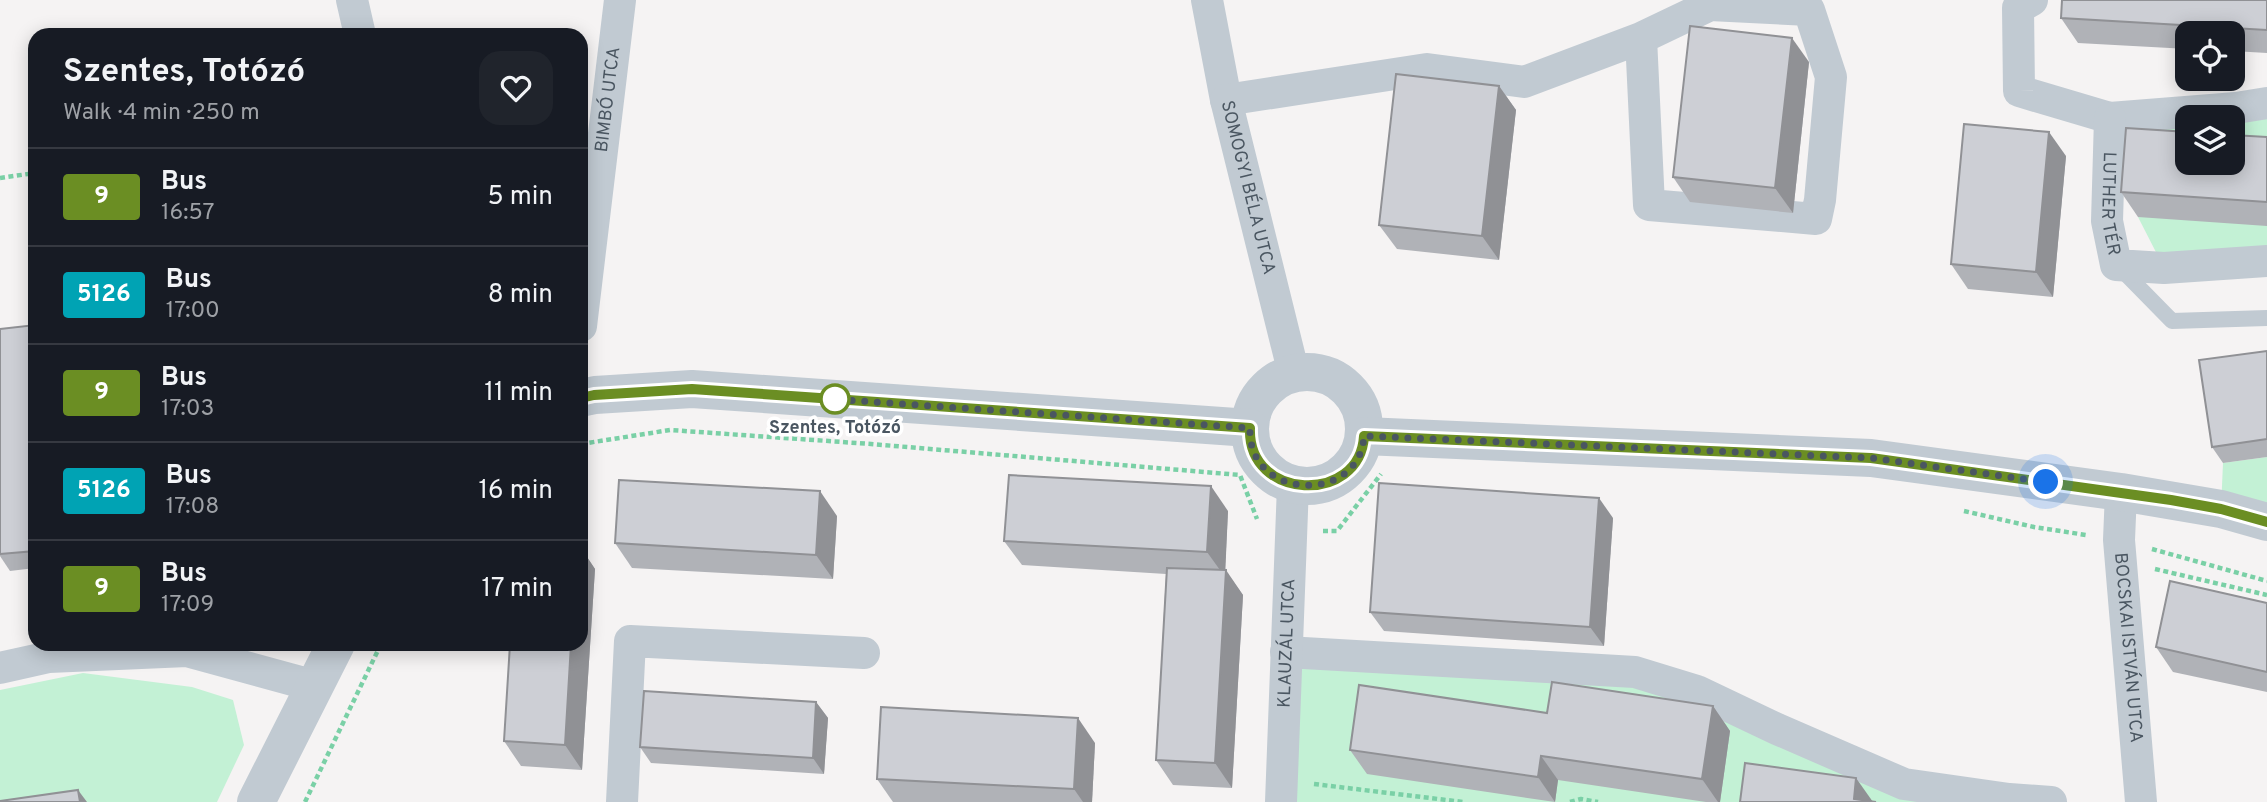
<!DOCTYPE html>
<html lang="en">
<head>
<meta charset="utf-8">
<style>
	body { margin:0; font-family:Overpass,sans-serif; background:#20242c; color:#f1f3f6; height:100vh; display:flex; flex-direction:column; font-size:26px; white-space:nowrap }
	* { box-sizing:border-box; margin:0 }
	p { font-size:23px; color:#9ea1a6 }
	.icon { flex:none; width:38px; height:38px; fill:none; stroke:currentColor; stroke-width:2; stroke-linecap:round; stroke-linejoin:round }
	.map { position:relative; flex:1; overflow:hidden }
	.details { position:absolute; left:28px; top:28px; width:560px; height:623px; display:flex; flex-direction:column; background:#171b24; border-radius:21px; box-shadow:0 4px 18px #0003 }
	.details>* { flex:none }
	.badge { padding:0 14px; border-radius:5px; font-size:24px; line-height:46px }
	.controls { position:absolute; left:2175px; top:21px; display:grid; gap:14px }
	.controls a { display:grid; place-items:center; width:70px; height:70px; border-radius:14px; background:#171b24; box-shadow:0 4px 18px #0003; font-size:35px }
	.you { position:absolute; width:35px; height:35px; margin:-18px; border:5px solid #fff; border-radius:50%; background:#1a73e8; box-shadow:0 0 0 10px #1a73e833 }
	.map>.badge { position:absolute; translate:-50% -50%; box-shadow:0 0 0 4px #fff }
	.round { display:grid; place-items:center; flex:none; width:74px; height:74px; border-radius:21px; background:#20242c }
	.overview { display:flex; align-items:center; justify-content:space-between; height:119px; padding:0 35px }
	h1 { font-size:33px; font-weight:700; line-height:52px }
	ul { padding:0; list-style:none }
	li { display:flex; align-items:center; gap:21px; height:98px; padding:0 35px; border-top:2px solid #363941 }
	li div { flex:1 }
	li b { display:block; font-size:26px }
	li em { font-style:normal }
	li .badge { min-width:77px; font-weight:700; text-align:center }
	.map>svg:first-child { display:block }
	.green { fill:#c3f1d5 }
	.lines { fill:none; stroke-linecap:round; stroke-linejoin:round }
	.path { stroke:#7ad0a6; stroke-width:4.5; stroke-dasharray:5 3.5; stroke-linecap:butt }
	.service { stroke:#c1cad2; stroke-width:16 }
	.minor { stroke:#c1cad2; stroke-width:32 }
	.tertiary { stroke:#c1cad2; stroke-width:38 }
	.wall { fill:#b0b2b7 }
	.shaded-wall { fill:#909195 }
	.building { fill:#cdcfd5; stroke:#909195; stroke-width:2 }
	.line-casing { stroke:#fff; stroke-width:16 }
	.line { stroke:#6b8e23; stroke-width:10 }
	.walk { stroke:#4a5661; stroke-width:7; stroke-dasharray:0 12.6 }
	.stop-dot { fill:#fff; stroke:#6b8e23; stroke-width:3.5 }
	.labels { text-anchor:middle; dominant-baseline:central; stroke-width:7; stroke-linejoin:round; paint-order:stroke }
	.street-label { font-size:18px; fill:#4a5661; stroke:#fff }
	.stop-label { font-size:18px; font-weight:bold; fill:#4a5661; stroke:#fff }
</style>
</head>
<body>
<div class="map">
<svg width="2267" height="802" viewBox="0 0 2267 802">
	<rect width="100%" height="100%" fill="#f5f3f3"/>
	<!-- green -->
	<g class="green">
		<polygon points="2267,107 2267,248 2159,258 2138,217 2125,129 2187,120 2188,163 2233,163 2233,117"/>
		<polygon points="2267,457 2267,522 2221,509 2223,463"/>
		<polygon points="1286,652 1635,672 1904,784 2051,802 1281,802"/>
		<polygon points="83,673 192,687 233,700 244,745 217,802 0,802 0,690"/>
	</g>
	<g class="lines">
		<!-- path -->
		<g class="path">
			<polyline points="0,178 35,173"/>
			<polyline points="581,444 670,430 871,444 1240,475 1257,519"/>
			<polyline points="1964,511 2034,527 2086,535"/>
			<polyline points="1323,531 1337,531 1381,474"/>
			<polyline points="2152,549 2267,581"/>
			<polyline points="2155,569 2267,595"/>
			<polyline points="1314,784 1463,802"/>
			<polyline points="305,802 381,644"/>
			<polyline points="1570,802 1581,799 1598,802"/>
		</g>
		<!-- service -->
		<polyline class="service" points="2118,266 2172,321 2267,318"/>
		<!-- minor -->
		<g class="minor">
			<polyline points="352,0 360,35"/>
			<path id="s1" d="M1207 0 1226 100 1290 358 1291 374"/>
			<polyline points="2032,0 2018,8 2019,91 2110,118 2236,108 2267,103"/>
			<polyline points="1226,100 1427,69 1524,82 1641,38 1649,205 1816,219 1820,200 1831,77 1809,10 1710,5 1641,38"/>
			<path id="s2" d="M2110 118 2107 221 2116 265 2164 268 2267 261"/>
			<path id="s3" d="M581 326 620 0"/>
			<path id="s4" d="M2121 492 2119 540 2141 802"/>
			<polyline points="1286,652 1635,672 1697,691 1777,729 1904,784 2009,799 2051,802"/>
			<polyline points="0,668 49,657 187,651 315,686"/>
			<polyline points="622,802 630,641 864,653"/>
			<path id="s5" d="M1281 802 1293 485"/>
		</g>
		<!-- tertiary -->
		<g class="tertiary">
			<circle cx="1307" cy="429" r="57"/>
			<polyline points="581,398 595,395 692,389 1250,428"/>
			<polyline points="1364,436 1871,458 2121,492 2221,509 2267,522"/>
			<polyline points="256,802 336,644"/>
		</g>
	</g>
	<!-- wall -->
	<g class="wall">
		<polygon points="2267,0 2267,53 2233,51 2233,33 2188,33 2188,49 2078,43 2061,18"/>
		<polygon points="1809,62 1793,213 1690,202 1673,177"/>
		<polygon points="1499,86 1516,110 1499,260 1397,249 1379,225"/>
		<polygon points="2267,137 2267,226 2138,217 2121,192"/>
		<polygon points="2066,156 2053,297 1968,289 1951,264"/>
		<polygon points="35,325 35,568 10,571 0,556 0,329"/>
		<polygon points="2267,351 2267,457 2223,463 2212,447"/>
		<polygon points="1228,511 1225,570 1243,595 1232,788 1173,785 1156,760 1166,574 1022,565 1004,541"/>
		<polygon points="837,516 833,579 632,568 615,543"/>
		<polygon points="1613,518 1604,646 1384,631 1370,612"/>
		<polygon points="581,548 595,569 582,770 521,766 504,741 581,644"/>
		<polygon points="2267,603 2267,692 2173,672 2156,647"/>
		<polygon points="816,702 828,718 824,774 651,763 640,747"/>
		<polygon points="1713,706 1730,731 1720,802 1706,802 1558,780 1555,802 1367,774 1350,750 1547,713"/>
		<polygon points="1095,743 1092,802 893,802 877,779"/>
	</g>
	<!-- shaded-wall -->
	<g class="shaded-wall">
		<polygon points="1792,38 1809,62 1793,213 1775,188"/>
		<polygon points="1499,86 1516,110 1499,260 1482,236"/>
		<polygon points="2049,132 2066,156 2053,297 2036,272"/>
		<polygon points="1211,486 1228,511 1225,577 1207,552"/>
		<polygon points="820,491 837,516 833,579 816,555"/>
		<polygon points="1599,498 1613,518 1604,646 1590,627"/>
		<polygon points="581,548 595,569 582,770 565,745 571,644 581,644"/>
		<polygon points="1226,570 1243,595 1232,788 1215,763"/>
		<polygon points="816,702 828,718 824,774 813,758"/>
		<polygon points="1713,706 1730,731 1720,802 1718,802 1702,779"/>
		<polygon points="1078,718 1095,743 1092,802 1083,802 1074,789"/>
		<polygon points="1541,756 1558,780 1555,802 1538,777"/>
		<polygon points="1856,778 1873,802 1854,799"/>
		<polygon points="78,790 87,802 80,802"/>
	</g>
	<!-- building -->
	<g class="building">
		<polygon points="2062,0 2267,0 2267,30 2061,18"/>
		<polygon points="1690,26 1792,38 1775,188 1673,177"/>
		<polygon points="1396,74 1499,86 1482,236 1379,225"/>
		<polygon points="1964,124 2049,132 2036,272 1951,264"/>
		<polygon points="2126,128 2188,132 2188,163 2233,163 2233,135 2267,137 2267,202 2121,192"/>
		<polygon points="35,325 35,551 0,554 0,329"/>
		<polygon points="2267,351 2267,439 2212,447 2199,360"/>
		<polygon points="1009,475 1211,486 1207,552 1004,541"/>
		<polygon points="619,480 820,491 816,555 615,543"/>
		<polygon points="1379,483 1599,498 1590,627 1370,612"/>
		<polygon points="1167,568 1226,570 1215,763 1156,760"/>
		<polygon points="2170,581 2267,603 2267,672 2156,647"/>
		<polygon points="510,644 571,644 565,745 504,741"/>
		<polygon points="1552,682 1713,706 1702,779 1541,756 1538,777 1350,750 1359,685 1547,713"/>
		<polygon points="644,691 816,702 813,758 640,747"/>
		<polygon points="881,707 1078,718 1074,789 877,779"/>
		<polygon points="1745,763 1856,778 1854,799 1876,802 1740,802"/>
		<polygon points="78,790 80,802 0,802 0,801"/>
	</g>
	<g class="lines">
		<defs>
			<path id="line" d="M581 398 594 395 692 389 1250 428C1247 501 1360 505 1364 436L1871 458 2171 500 2221 509 2267 522"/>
		</defs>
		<!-- line casing -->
		<use href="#line" class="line-casing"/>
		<!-- line -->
		<use href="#line" class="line"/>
		<!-- walk -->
		<path class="walk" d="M835 399H831L1250 428C1247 501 1360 505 1364 436L1871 458 2046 482"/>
	</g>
	<!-- markers -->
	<circle class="stop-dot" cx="835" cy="399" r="14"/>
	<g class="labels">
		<!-- street labels -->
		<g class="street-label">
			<text stroke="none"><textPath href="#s3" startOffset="228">BIMBÓ UTCA</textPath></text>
			<text stroke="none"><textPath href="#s1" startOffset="192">SOMOGYI BÉLA UTCA</textPath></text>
			<text stroke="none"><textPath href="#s2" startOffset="86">LUTHER TÉR</textPath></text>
			<text stroke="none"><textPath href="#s5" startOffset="159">KLAUZÁL UTCA</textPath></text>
			<text stroke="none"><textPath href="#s4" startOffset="156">BOCSKAI ISTVÁN UTCA</textPath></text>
		</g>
		<!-- stop labels -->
		<g class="stop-label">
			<text x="835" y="428">Szentes, Totózó</text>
		</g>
	</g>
</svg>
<div class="controls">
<a><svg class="icon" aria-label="locate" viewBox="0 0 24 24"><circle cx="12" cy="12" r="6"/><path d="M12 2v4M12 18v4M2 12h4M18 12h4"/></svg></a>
<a><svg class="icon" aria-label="layers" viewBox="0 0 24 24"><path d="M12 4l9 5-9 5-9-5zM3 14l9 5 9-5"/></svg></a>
</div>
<div class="you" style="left:2046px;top:482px"></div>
<section class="details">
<div class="overview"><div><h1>Szentes, Totózó</h1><p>Walk · 4 min · 250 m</p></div><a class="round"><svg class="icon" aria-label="heart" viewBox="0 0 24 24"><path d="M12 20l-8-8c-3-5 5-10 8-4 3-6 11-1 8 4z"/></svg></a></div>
<ul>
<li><span class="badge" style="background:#6b8e23;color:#fff">9</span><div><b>Bus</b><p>16:57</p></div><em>5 min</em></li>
<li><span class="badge" style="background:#00a3b4;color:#fff">5126</span><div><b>Bus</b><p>17:00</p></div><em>8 min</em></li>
<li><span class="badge" style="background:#6b8e23;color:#fff">9</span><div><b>Bus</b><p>17:03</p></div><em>11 min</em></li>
<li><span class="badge" style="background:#00a3b4;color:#fff">5126</span><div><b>Bus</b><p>17:08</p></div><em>16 min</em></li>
<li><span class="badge" style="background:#6b8e23;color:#fff">9</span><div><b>Bus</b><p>17:09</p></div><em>17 min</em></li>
</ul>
</section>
</div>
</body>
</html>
